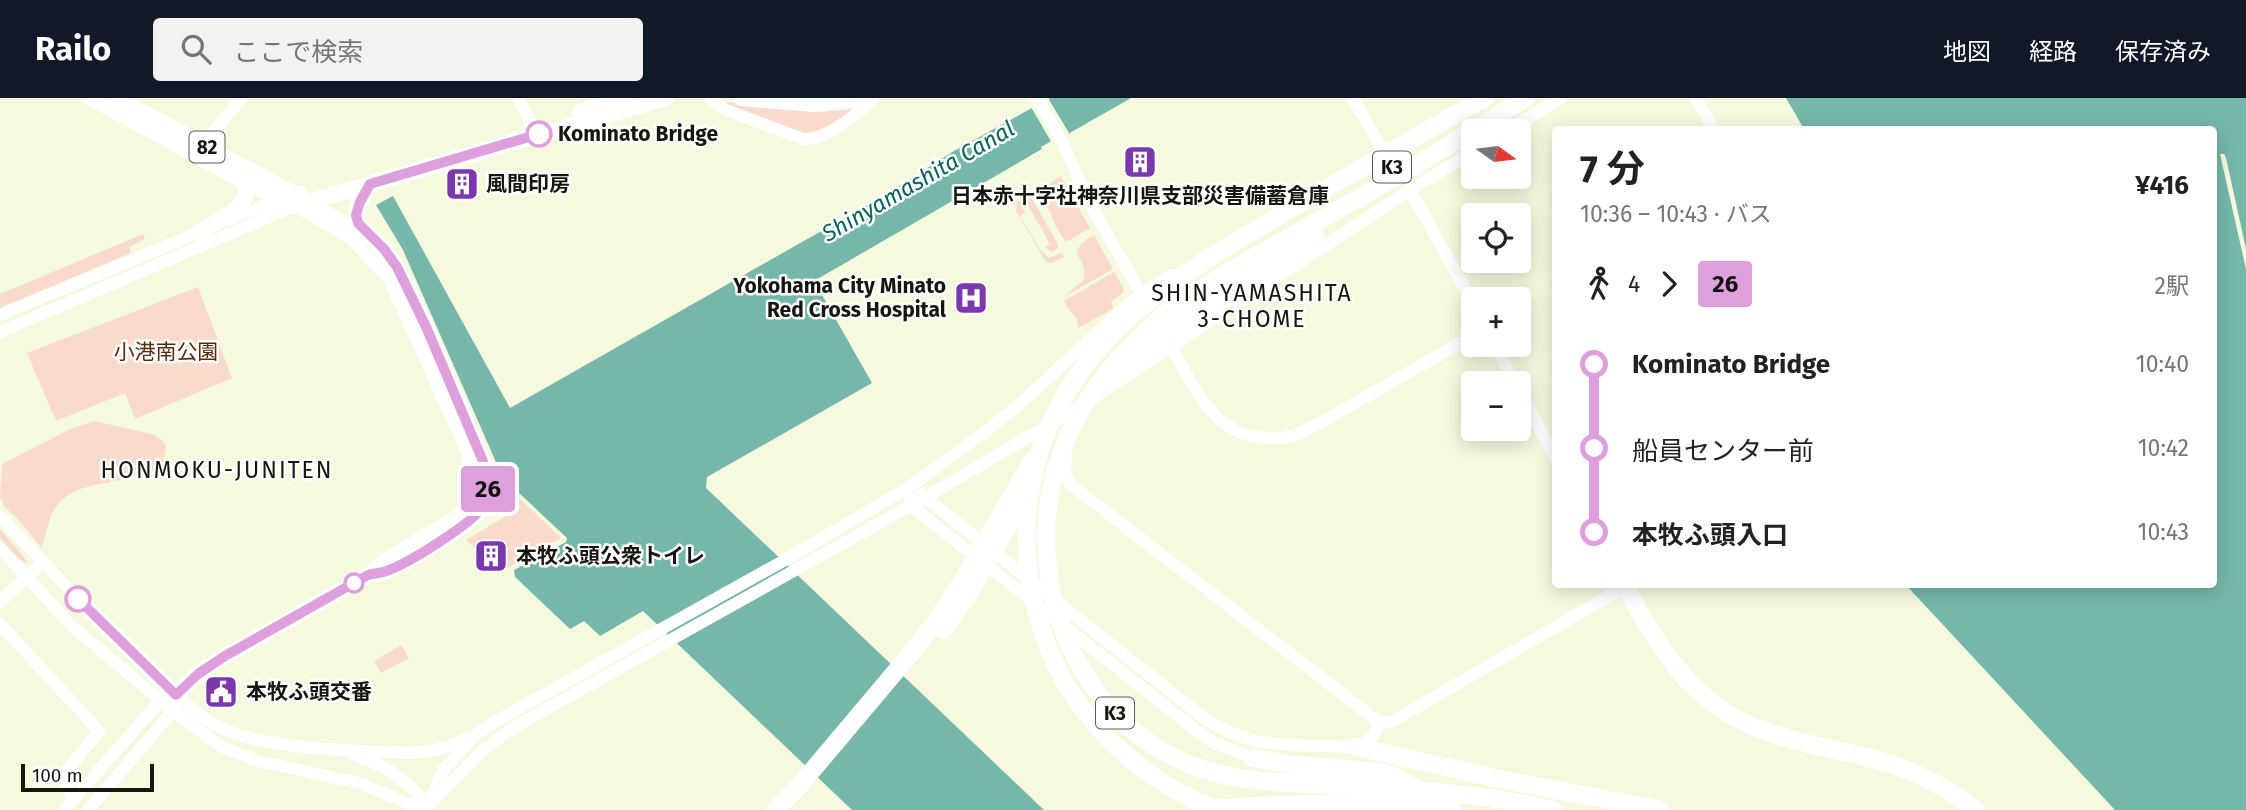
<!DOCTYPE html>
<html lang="ja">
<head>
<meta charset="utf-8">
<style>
	body { margin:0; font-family:"Fira Sans","Noto Sans JP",sans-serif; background:#f2f2f2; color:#222; height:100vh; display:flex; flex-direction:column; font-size:26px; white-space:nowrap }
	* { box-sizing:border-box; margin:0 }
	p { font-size:23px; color:#767676 }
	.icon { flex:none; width:38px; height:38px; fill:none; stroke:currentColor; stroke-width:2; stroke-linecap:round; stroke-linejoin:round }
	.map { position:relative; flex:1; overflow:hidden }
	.panel { position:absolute; left:1552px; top:28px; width:665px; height:462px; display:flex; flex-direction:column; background:#fff; border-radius:7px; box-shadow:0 4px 18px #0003 }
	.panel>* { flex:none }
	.badge { padding:0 14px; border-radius:5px; font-size:24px; line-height:46px }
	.needle { width:46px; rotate:104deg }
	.fabs { position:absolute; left:1461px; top:21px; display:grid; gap:14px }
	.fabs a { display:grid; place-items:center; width:70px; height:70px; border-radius:7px; background:#fff; box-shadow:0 4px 18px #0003; font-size:35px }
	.scale { position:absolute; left:21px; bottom:18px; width:133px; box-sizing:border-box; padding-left:7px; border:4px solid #15160d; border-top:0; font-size:19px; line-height:24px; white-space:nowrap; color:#15160d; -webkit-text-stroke:5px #fff; paint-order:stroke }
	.map>.badge { position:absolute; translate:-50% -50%; box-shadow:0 0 0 4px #fff }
	.legs { display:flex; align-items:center; gap:10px; height:77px; padding:0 28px; font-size:23px }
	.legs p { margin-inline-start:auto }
	.headline { display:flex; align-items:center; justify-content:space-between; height:119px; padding:0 28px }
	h1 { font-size:38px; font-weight:700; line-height:52px }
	ul { padding:0 28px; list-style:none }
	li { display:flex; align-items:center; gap:24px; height:84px; font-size:26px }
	li i { display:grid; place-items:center; width:10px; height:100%; margin:0 9px; background:currentColor }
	li i::after { content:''; width:18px; height:18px; margin:-9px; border:5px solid; border-radius:50%; background:#fff }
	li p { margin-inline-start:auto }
	li:first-child i { background:linear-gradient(#0000 50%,currentColor 0) }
	li:last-child i { background:linear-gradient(currentColor 50%,#0000 0) }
	header { display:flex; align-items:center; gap:42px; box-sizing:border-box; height:98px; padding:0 35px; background:#111827; color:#fff }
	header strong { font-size:33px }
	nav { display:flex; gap:38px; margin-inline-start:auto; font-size:24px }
	.search { width:490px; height:63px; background:#f2f2f2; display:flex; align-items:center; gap:18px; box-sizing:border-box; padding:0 24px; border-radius:7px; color:#767676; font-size:26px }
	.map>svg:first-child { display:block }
	.green { fill:#f9dbcd }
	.water { fill:#77b7ab }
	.pier { fill:#f5fadf }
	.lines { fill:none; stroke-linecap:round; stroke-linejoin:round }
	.minor { stroke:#fff; stroke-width:12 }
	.major { stroke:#fff; stroke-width:16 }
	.highway { stroke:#fff; stroke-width:18 }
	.line-1-casing { stroke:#fff; stroke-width:16 }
	.line-1 { stroke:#dda0dd; stroke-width:10 }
	.stop-1-dot { fill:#fff; stroke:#dda0dd; stroke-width:3.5 }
	.labels { text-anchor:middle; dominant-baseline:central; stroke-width:5; stroke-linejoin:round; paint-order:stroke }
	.shield { fill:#fff; stroke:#5b5c56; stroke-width:2 }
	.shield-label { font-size:19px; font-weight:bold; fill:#15160d }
	.stop-label { font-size:21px; font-weight:bold; fill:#15160d; stroke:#fff; text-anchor:start }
	.poi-label { font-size:21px; font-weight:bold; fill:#15160d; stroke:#fff; text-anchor:start }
	.park-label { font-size:21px; fill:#57290d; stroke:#fff }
	.water-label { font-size:23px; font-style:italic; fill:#076358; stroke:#fff }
	.neighbourhood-label { font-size:23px; letter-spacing:2px; fill:#15160d; stroke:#fff }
</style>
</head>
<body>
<header>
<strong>Railo</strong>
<div class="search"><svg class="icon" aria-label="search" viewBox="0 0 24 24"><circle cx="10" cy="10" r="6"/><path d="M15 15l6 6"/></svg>ここで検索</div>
<nav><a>地図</a><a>経路</a><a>保存済み</a></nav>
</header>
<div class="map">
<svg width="2246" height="712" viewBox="0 0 2246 712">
	<rect width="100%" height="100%" fill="#f5fadf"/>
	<!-- green -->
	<g class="green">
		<polygon points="723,4 821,14 863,10 816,39 802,38"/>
		<path d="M1061 78 1090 130 1066 144C1054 129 1049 110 1040 92Z"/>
		<polygon points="1028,97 1031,99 1058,146 1058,150 1052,154 1045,149 1050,146 1025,102"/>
		<polygon points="1017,103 1020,103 1025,115 1020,118 1041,153 1049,160 1062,155 1064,159 1052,165 1046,164 1016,113"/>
		<polygon points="143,136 145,141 129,149 131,155 0,210 0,196"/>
		<path d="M1094 137 1113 171 1062 200 1083 183C1091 157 1059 158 1094 137Z"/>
		<polygon points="1114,174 1124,191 1123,195 1111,204 1114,210 1078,230 1077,221 1071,214 1064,203"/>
		<polygon points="198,189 232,280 135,321 125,295 56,323 27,255"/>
		<path d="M94 323 152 336 163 343 166 349C162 377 151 373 129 380 112 385 80 387 67 398 46 413 51 429 41 449L18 421 4 408 0 399 2 366 70 331Z"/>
		<polygon points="512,393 561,440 500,474 466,442 506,418"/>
		<polygon points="0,431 28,464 26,465 18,460 0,440"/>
		<polygon points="401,547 409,560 381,575 374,563"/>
	</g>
	<!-- water -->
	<g class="water">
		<polygon points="1050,0 1131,0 1068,36 1067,34 1041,49 1042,51 814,183 872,285 707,379 706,390 1044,712 852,712 643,513 600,538 584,523 570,531 515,479 514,472 566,444 567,440 503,380 403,152 376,107 393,98 510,310 890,94 954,53"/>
		<polygon points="1786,0 2246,0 2246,712 2115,712 1906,487 2214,486 2214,32 1804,31"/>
	</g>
	<!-- pier -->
	<g class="pier">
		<polygon points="1048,0 1069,35 1052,45 1031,9"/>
		<polygon points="2220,56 2224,56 2226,60 2246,151 2246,171"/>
	</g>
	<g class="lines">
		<!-- minor -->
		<g class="minor">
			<polyline points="518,0 532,28"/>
			<path d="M710 0 726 12 804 41C828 42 857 16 874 0"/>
			<polyline points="1037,0 1063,45 1088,102 1145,203"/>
			<polyline points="1353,0 1383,53"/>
			<polyline points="1696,0 1714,32"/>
			<polyline points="1506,33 1561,0"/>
			<polyline points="194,50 202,46 242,0"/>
			<polyline points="1410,92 1474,207"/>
			<polyline points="304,101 344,123 365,140"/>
			<polyline points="225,123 287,99"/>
			<polyline points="0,217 205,132"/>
			<polyline points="0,234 295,108 350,140 388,179 464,347 474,375 474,395 461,415 383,462 368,477 212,566 198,576 176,597 161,602 64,712"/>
			<path d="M1168 243C1190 281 1209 332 1257 339 1270 341 1283 341 1295 337 1303 334 1311 329 1320 325L1474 237"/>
			<polyline points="1495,247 1515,285"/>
			<polyline points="1519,292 1556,361"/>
			<polyline points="1066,358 1065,376 1070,386 1380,625 1393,623 1630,486"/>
			<path d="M921 396 1204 620C1247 648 1276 647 1325 648 1337 648 1352 651 1363 646 1372 641 1376 634 1380 625"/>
			<polyline points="910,400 910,407 1197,633 1214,645 1253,660"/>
			<path d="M0 418C48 470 97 522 149 571 171 592 195 618 223 631 258 647 321 651 360 653 408 654 422 661 469 640"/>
			<polyline points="0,450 73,529 92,545 173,613 222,649 258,663 359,685 410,706 428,707"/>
			<path d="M368 477C397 471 416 457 440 443 455 434 474 425 483 410 500 379 461 314 448 284 434 252 425 214 404 186"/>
			<polyline points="0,504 43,464"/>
			<polyline points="0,526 99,633 64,676 65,688 75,701"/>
			<path d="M352 656C388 669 402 678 428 707"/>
			<polyline points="432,704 482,653 511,631 926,399 1076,311 1410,92 1474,53"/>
			<polyline points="428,707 443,672 476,637 491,626 785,462 909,389 985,334 1022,304 1122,212 1141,196 1171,177"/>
			<polyline points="88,712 173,613 175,604"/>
		</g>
		<!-- major -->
		<g class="major">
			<polyline points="91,0 242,82 295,108 666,0"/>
			<polyline points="117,0 296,97 300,96"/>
			<polyline points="741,0 814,6 868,0"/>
			<polyline points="580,14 624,0"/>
			<path d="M370 86C365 95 356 105 356 116 355 124 361 129 366 134 385 154 396 167 408 191"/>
			<path d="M198 135C215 124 259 107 242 82"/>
		</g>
		<!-- highway -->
		<g class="highway">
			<path d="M1526 0C1471 34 1416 68 1359 100 1295 137 1228 170 1169 213 1156 222 1145 234 1134 245 1061 317 1027 412 1057 514 1078 582 1122 638 1188 666 1232 684 1280 684 1327 687 1402 692 1480 694 1553 712"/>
			<path d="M1112 281C1173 225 1245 181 1315 138"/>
			<path d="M1625 489C1650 533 1674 576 1715 607 1764 643 1825 647 1881 663 1915 673 1947 689 1975 712"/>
			<polyline points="943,532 967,499 1025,399"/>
			<polyline points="1356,649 1495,680 1661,712"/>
			<polyline points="1253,660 1294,667 1379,674 1392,677 1416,690"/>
			<path d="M1207 711C1289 705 1370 704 1452 712"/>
			<polyline points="775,712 800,687 912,554 938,520 961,485 1032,363"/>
			<path d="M1216 712C1134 679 1065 612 1040 526 1024 475 1022 422 1035 370 1069 235 1190 170 1301 105 1362 70 1423 34 1485 0"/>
		</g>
	</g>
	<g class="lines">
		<defs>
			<path id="line-1" d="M78 501 176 597 198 576 225 558 368 477C375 475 383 475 389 472 408 465 474 425 483 408 492 393 488 376 482 361L427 231 397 169 384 151 358 125 356 117 360 104 370 86 539 36"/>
		</defs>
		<!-- line-1 casing -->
		<use href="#line-1" class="line-1-casing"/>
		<!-- line-1 -->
		<use href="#line-1" class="line-1"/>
	</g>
	<!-- icons -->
	<defs>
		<symbol id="building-square" viewBox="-11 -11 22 22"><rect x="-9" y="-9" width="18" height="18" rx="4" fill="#7b38ac" stroke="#fff"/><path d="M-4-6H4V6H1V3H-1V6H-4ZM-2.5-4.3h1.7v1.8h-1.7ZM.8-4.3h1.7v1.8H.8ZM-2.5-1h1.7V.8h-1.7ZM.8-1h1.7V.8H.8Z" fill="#fff"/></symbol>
		<symbol id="hospital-square" viewBox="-11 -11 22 22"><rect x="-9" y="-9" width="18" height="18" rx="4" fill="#7b38ac" stroke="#fff"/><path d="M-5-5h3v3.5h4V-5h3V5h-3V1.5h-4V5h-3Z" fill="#fff"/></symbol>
		<symbol id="civic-square" viewBox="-11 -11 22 22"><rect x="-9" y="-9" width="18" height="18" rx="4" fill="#7b38ac" stroke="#fff"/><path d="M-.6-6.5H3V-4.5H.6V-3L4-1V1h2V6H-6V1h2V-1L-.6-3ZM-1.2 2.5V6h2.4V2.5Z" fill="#fff"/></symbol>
	</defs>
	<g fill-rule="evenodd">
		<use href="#building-square" x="1121" y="45" width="38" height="38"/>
		<use href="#building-square" x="443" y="67" width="38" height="38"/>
		<use href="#hospital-square" x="952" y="181" width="38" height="38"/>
		<use href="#building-square" x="472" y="439" width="38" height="38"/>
		<use href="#civic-square" x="202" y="575" width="38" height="38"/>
	</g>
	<!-- markers -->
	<g class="stop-1-dot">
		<circle cx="539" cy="36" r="12"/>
		<circle cx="354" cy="485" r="9"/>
		<circle cx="78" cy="501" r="12"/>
	</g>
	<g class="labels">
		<!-- shield labels -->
		<g class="shield">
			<rect x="189.5" y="33.5" width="35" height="31" rx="5"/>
			<rect x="1373" y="53.5" width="38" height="31" rx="5"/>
			<rect x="1096" y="599.5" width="38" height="31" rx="5"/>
		</g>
		<g class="shield-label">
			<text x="207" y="49">82</text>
			<text x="1392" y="69">K3</text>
			<text x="1115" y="615">K3</text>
		</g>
		<!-- stop labels -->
		<g class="stop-label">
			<text x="558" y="36">Kominato Bridge</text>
		</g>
		<!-- poi labels -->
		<g class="poi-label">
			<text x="486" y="86">風間印房</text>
			<text x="1140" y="98" text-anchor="middle">日本赤十字社神奈川県支部災害備蓄倉庫</text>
			<text x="946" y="188" text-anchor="end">Yokohama City Minato<tspan x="946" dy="24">Red Cross Hospital</tspan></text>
			<text x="516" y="458">本牧ふ頭公衆トイレ</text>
			<text x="246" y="594">本牧ふ頭交番</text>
		</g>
		<!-- park labels -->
		<g class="park-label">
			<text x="166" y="254">小港南公園</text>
		</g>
		<!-- water labels -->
		<g class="water-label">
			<text transform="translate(918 83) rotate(-30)">Shinyamashita Canal</text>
		</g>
		<!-- neighbourhood labels -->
		<g class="neighbourhood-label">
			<text x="1252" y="195">SHIN-YAMASHITA<tspan x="1252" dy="26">3-CHOME</tspan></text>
			<text x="217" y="372">HONMOKU-JUNITEN</text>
		</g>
	</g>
</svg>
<div class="fabs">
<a><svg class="needle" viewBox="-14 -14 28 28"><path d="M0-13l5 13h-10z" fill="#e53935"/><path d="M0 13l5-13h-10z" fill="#767676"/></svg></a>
<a><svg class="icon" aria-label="locate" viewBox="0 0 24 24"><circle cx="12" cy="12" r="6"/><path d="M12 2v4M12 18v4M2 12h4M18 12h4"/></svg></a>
<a>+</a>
<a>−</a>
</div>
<div class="scale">100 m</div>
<b class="badge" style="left:488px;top:391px;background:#dda0dd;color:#111">26</b>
<section class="panel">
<div class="headline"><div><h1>7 分</h1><p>10:36 – 10:43 · バス</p></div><b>¥416</b></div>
<div class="legs"><svg class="icon" aria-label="walk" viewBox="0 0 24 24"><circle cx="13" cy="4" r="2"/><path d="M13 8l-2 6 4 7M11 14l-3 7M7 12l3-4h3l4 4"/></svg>4<svg class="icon" aria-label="forward" viewBox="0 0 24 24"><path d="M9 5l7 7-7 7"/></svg><b class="badge" style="background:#dda0dd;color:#111">26</b><p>2駅</p></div>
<ul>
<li><i style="color:#dda0dd"></i><b>Kominato Bridge</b><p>10:40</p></li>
<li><i style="color:#dda0dd"></i><span>船員センター前</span><p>10:42</p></li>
<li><i style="color:#dda0dd"></i><b>本牧ふ頭入口</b><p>10:43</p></li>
</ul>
</section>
</div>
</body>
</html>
